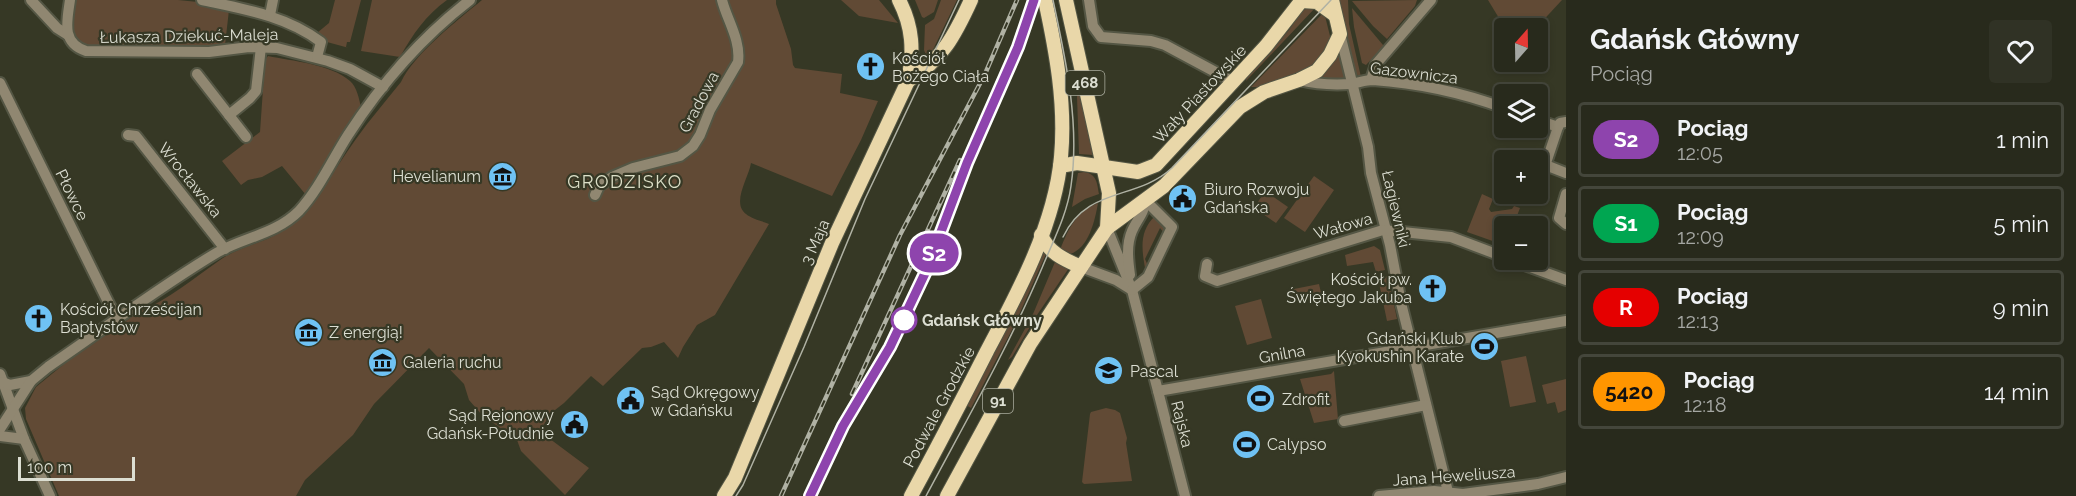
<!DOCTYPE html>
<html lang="pl">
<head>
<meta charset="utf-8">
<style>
	body { margin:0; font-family:Raleway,sans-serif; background:#303225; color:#f1f3f6; height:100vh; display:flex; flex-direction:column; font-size:22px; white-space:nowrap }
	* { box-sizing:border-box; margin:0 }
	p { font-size:20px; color:#a5a7a3 }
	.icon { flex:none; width:33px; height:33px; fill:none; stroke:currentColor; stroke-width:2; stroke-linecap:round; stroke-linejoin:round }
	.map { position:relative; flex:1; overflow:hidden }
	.sheet { display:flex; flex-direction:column; background:#282a1c; width:510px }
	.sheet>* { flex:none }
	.badge { padding:0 12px; border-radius:20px; font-size:21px; line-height:39px }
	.needle { width:39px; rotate:20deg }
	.buttons { position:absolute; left:1494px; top:18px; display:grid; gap:12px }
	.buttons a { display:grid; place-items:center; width:54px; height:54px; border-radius:6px; background:#282a1c; box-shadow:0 3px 9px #0003,0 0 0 2px #44463b; font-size:30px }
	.scale { position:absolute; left:18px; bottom:15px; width:117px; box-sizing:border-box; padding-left:6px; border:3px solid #dcded2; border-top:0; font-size:16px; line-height:21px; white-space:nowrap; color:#dcded2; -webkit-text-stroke:4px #363825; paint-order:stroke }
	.map>.badge { position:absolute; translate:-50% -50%; box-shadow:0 0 0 3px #fff }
	.round { display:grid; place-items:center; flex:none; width:63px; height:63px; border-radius:6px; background:#303225 }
	.summary { display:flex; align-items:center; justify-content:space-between; height:102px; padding:0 24px }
	h1 { font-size:28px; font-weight:700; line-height:45px }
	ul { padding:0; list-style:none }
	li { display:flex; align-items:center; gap:18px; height:75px; margin:0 12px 9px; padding:0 12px; border:3px solid #44463b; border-radius:6px }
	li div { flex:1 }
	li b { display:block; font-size:22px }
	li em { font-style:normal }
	li .badge { min-width:66px; font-weight:700; text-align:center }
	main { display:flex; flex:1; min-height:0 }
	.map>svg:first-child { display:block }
	.green { fill:#614a35 }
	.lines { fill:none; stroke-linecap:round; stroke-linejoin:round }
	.minor-casing { stroke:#545644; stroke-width:14 }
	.major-casing { stroke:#545644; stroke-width:16 }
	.minor { stroke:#908771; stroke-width:10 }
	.major { stroke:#e9d7a9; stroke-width:14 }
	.tram { stroke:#b0b2a4; stroke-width:1.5 }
	.rail-casing { stroke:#b0b2a4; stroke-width:4.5 }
	.rail { stroke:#363825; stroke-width:2; stroke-dasharray:7; stroke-linecap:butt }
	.line-casing { stroke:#fff; stroke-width:14 }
	.line { stroke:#8e44ad; stroke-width:9 }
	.stop-dot { fill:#fff; stroke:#8e44ad; stroke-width:3 }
	.labels { text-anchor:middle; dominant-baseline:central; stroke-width:4.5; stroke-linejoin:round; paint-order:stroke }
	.shield { fill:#363825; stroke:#aaac9e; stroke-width:1.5 }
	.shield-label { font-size:15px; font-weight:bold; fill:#dcded2 }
	.street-label { font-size:16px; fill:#dcded2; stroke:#363825 }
	.poi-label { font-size:16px; fill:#dcded2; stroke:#363825; text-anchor:start }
	.stop-label { font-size:16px; font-weight:bold; fill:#dcded2; stroke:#363825; text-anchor:start }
	.neighbourhood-label { font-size:18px; letter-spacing:1.5px; fill:#dde0c8; stroke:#363825 }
</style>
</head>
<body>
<main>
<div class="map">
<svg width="1566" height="496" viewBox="0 0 1566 496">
	<rect width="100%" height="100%" fill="#363825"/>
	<!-- green -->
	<g class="green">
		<path d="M74 0H178L198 2 229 10 225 45 201 47 85 46C66 32 72 21 74 0Z"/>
		<polygon points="335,0 361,0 350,42 347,42 346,47 349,48 327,42 317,33 329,23"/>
		<path d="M372 0H447C425 16 413 34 400 57L361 51Z"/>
		<path d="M482 0H776V4L791 49 793 65 795 68 842 74 840 93 878 101 861 140 832 196 751 163C749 177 731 203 746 214 752 219 762 221 769 224L715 315 697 325 683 347 678 358 664 342 651 347 642 348 603 386 591 376 564 403 550 414 542 428V433L589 468 565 495 521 451 517 440 482 415 469 400 464 384 429 348 374 404 353 435 305 480 296 496H59L26 419 25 408 36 387 64 364 139 312C168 300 194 278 220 260 241 245 269 243 289 226 318 203 334 169 356 139 370 119 386 101 401 82 414 54 458 20 482 0Z"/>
		<polygon points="841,0 879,0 898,23 859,16"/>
		<polygon points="915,0 938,0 934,12 924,18 922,17"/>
		<polygon points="941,0 957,0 928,60 924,50 925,25 934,19"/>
		<polygon points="1336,0 1348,0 1349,24 1361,77 1354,73"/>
		<polygon points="1417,0 1415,6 1387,39 1373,26 1352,1"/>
		<polygon points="1488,0 1562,0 1536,28 1505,28"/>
		<polygon points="1316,7 1246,81 1247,76 1289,30 1302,11 1307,8"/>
		<polygon points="1352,8 1383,45 1383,47 1366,65 1362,63 1354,27"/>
		<polygon points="1324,12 1331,40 1315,67 1262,87 1251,87"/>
		<polygon points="1338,54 1347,80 1319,79 1318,77"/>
		<path d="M268 56C292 61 331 64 350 81 357 87 359 99 361 107L306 195 282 166 262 177 248 180 241 185 222 161 260 132 265 60Z"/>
		<polygon points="1080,90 1093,155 1079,154 1077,96"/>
		<path d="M1084 172C1097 174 1097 183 1099 194L1085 199 1072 207 1078 173Z"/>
		<polygon points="1314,176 1334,190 1305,232 1284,218"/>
		<polygon points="1265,191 1288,207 1276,223 1254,208"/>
		<polygon points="1482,194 1493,199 1489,209 1491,212 1512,209 1514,206 1520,208 1513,226 1504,226 1504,245 1467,232"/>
		<path d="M1098 203C1095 220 1089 248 1070 254L1060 250C1068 229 1076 212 1098 203Z"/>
		<path d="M1155 216 1167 228 1165 234 1160 228 1145 259 1149 268 1146 273C1142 252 1138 232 1155 216Z"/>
		<polygon points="1374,246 1380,250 1385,270 1376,272 1373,262 1347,266 1345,255"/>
		<polygon points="1044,249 1046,254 1014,326 971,408 966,405 1011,321"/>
		<polygon points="1055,262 1069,268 1037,315 1012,357 1008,360 1033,314"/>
		<polygon points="1388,276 1397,319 1387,321 1378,278"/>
		<polygon points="1319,284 1322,297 1291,302 1289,290"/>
		<polygon points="1261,299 1272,338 1247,345 1235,306"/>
		<polygon points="1526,356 1536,402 1510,407 1501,361"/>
		<polygon points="1334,371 1338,419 1314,423 1300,379 1331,374"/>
		<polygon points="1566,379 1566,410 1558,413 1555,402 1547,404 1542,385"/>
		<polygon points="1106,408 1115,410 1120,413 1127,438 1126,443 1132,481 1084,484 1082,482 1090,414 1091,412"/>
	</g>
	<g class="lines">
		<defs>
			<g id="minor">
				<polyline points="31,0 57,28 68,35"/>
				<path d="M70 0C67 21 61 43 86 51L209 52 249 47 277 48 328 61 350 69 383 87"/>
				<path d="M202 0C244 9 287 16 321 42L317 57"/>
				<polyline points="1089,0 1093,26 1101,37 1151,41 1165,45 1234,82"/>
				<polyline points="270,15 273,0"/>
				<polyline points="1340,34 1368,147 1371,173 1390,245 1401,303 1449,496"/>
				<polyline points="197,74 246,137"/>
				<path d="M1299 80C1315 84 1334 85 1350 84 1358 83 1365 80 1373 80 1418 83 1463 93 1504 108"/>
				<polyline points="1371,80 1376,64 1431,0"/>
				<polyline points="0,83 117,320"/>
				<polyline points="229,115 250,98 256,91 261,47"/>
				<polyline points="1538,120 1558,127"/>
				<polyline points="1566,122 1560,123 1558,127 1546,163 1548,166 1566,173"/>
				<polyline points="128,135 136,136 225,249"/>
				<polyline points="1566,194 1559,218 1566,224"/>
				<path d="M595 195 599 186 612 177 633 168 680 156 693 146 700 135 710 110 738 62C741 40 727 20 722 0"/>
				<polyline points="1107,228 1132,290 1185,496"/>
				<polyline points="1511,260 1566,280"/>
				<polyline points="1207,264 1205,276 1217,281 1383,230 1451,237 1504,257"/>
				<polyline points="1081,267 1116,280 1132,290"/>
				<path d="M1130 275C1128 260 1126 245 1132 231 1137 219 1145 213 1145 200"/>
				<polyline points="1132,290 1148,277 1172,227 1145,200"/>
				<polyline points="0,374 24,439 50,496"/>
				<polyline points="3,382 10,385 31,381"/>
				<polyline points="1158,391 1566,321"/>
				<polyline points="1344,421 1426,405"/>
				<path d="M0 429 31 381 48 367C104 329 159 287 218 252 245 237 276 234 299 211 319 189 332 160 348 135 381 84 422 37 470 0"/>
				<polyline points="0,436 24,439"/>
				<polyline points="1379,496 1434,491 1463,494 1538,484 1566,477"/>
			</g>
			<g id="major">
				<polyline points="1302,1 1317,2 1335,15"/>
				<path d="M908 81C942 60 955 35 971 0"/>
				<polyline points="1060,166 1077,163 1138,172 1156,165 1266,46 1302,0"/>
				<polyline points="1107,228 1164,186 1240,107 1264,92 1299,80 1317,71 1330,55 1340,34 1332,0"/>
				<path d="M1041 235C1049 253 1063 259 1081 267"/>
				<path d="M724 496 735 478 832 243 908 81C914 51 913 27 899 0"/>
				<path d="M911 496C937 448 962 400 987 351 1018 293 1055 224 1061 157 1066 104 1056 51 1045 0"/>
				<polyline points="947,496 1030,344 1107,228 1109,193 1066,0"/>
			</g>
		</defs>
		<!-- minor casing -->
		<use href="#minor" class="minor-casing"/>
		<!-- major casing -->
		<use href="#major" class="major-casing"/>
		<!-- minor -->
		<use href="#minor" class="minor"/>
		<!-- major -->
		<use href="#major" class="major"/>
		<!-- tram -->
		<g class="tram">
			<path d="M1063 237C1087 186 1136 201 1172 168L1331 0"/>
			<polyline points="736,496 743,485 804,347 865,199 959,0"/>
			<path d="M926 496C966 421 1009 346 1042 268 1053 241 1067 215 1071 186 1080 125 1066 60 1053 0"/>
		</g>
		<defs>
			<g id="rail">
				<polyline points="852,394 960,160"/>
				<polyline points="781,496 900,235 985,74 1017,0"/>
				<polyline points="810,496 850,412 899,329 932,258 967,163 1018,47 1034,0"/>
			</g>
		</defs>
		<!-- rail casing -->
		<use href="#rail" class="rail-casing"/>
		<!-- rail -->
		<use href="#rail" class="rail"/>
	</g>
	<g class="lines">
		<defs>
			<polyline id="line" points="810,496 843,426 890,347 927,269 967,163 1018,47 1034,0"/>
		</defs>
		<!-- line casing -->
		<use href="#line" class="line-casing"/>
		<!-- line -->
		<use href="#line" class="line"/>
	</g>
	<!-- icons -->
	<defs>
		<symbol id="church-disc" viewBox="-11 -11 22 22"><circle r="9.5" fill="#6fc2f4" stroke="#363825"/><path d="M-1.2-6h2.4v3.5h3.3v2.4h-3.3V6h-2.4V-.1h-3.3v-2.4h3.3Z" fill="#111"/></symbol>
		<symbol id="museum-disc" viewBox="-11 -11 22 22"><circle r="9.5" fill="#6fc2f4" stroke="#363825"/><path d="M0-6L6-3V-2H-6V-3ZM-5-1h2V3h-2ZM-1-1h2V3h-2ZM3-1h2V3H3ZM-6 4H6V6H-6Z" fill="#111"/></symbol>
		<symbol id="civic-disc" viewBox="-11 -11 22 22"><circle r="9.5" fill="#6fc2f4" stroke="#363825"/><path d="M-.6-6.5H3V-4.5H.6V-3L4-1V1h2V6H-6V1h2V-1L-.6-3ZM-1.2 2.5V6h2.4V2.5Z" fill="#111"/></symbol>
		<symbol id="stadium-disc" viewBox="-11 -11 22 22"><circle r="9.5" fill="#6fc2f4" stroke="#363825"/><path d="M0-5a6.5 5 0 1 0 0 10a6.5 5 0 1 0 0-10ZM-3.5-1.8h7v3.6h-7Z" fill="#111"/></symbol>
		<symbol id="university-disc" viewBox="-11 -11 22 22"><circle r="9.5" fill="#6fc2f4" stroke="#363825"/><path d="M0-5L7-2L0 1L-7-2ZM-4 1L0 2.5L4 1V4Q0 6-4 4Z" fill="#111"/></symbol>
	</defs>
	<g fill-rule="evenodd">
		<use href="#church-disc" x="854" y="50" width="33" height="33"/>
		<use href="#museum-disc" x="486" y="160" width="33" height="33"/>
		<use href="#civic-disc" x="1166" y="182" width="33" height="33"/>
		<use href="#church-disc" x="1416" y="272" width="33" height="33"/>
		<use href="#church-disc" x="22" y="302" width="33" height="33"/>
		<use href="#museum-disc" x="292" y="316" width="33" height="33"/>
		<use href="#stadium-disc" x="1468" y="330" width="33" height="33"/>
		<use href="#museum-disc" x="366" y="346" width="33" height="33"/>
		<use href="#university-disc" x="1092" y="354" width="33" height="33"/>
		<use href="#stadium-disc" x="1244" y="382" width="33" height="33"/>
		<use href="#civic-disc" x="614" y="384" width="33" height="33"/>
		<use href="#civic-disc" x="558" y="408" width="33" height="33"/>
		<use href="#stadium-disc" x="1230" y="428" width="33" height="33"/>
	</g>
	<!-- markers -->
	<circle class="stop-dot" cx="904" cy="320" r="12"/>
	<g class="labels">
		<!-- shield labels -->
		<g class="shield">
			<rect x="1065.5" y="71" width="39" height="24" rx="4.5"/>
			<rect x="983" y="389" width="30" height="24" rx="4.5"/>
		</g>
		<g class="shield-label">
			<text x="1085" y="83">468</text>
			<text x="998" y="401">91</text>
		</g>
		<!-- street labels -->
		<g class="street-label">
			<text transform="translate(189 36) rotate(-1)">Łukasza Dziekuć-Maleja</text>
			<text transform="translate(1414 73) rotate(7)">Gazownicza</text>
			<text transform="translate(1200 94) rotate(-47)">Wały Piastowskie</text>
			<text transform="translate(699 102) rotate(-62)">Gradowa</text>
			<text transform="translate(190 180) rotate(51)">Wrocławska</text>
			<text transform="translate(72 195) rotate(64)">Płowce</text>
			<text transform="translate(1396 209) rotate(77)">Łagiewniki</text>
			<text transform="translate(1343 226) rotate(-16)">Wałowa</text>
			<text transform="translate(815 242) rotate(-66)">3 Maja</text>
			<text transform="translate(1282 354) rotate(-10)">Gnilna</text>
			<text transform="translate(939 407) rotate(-62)">Podwale Grodzkie</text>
			<text transform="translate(1182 424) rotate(76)">Rajska</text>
			<text transform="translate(1454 476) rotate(-4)">Jana Heweliusza</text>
		</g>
		<!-- poi labels -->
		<g class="poi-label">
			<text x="892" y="58">Kościół<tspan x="892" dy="18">Bożego Ciała</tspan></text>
			<text x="481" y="176" text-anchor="end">Hevelianum</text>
			<text x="1204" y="189">Biuro Rozwoju<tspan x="1204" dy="18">Gdańska</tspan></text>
			<text x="1412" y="279" text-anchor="end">Kościół pw.<tspan x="1412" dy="18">Świętego Jakuba</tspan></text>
			<text x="60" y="309">Kościół Chrześcijan<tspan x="60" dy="18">Baptystów</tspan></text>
			<text x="329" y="332">Z energią!</text>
			<text x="1464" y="338" text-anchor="end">Gdański Klub<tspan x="1464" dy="18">Kyokushin Karate</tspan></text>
			<text x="403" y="362">Galeria ruchu</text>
			<text x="1130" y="371">Pascal</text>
			<text x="651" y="392">Sąd Okręgowy<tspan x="651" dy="18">w Gdańsku</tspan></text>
			<text x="1282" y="399">Zdrofit</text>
			<text x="554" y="415" text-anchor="end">Sąd Rejonowy<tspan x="554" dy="18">Gdańsk-Południe</tspan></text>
			<text x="1267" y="444">Calypso</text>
		</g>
		<!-- stop labels -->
		<g class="stop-label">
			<text x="922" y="320">Gdańsk Główny</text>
		</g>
		<!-- neighbourhood labels -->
		<g class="neighbourhood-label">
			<text x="625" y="181">GRODZISKO</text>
		</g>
	</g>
</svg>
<div class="buttons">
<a><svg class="needle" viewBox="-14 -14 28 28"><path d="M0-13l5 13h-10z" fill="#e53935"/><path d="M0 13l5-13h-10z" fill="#a5a7a3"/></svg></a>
<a><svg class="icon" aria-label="layers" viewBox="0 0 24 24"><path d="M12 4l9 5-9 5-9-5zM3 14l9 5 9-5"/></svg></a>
<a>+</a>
<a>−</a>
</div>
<div class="scale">100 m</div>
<b class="badge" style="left:934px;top:253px;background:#8e44ad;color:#fff">S2</b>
</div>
<section class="sheet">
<div class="summary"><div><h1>Gdańsk Główny</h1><p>Pociąg</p></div><a class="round"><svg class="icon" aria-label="heart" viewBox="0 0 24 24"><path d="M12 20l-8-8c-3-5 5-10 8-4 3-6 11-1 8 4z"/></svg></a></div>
<ul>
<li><span class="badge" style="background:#8e44ad;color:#fff">S2</span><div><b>Pociąg</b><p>12:05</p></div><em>1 min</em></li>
<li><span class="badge" style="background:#00a651;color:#fff">S1</span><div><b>Pociąg</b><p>12:09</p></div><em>5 min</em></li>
<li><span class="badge" style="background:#e50000;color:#fff">R</span><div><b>Pociąg</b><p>12:13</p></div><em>9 min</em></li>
<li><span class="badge" style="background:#ff9500;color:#111">5420</span><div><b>Pociąg</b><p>12:18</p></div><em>14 min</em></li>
</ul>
</section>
</main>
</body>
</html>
